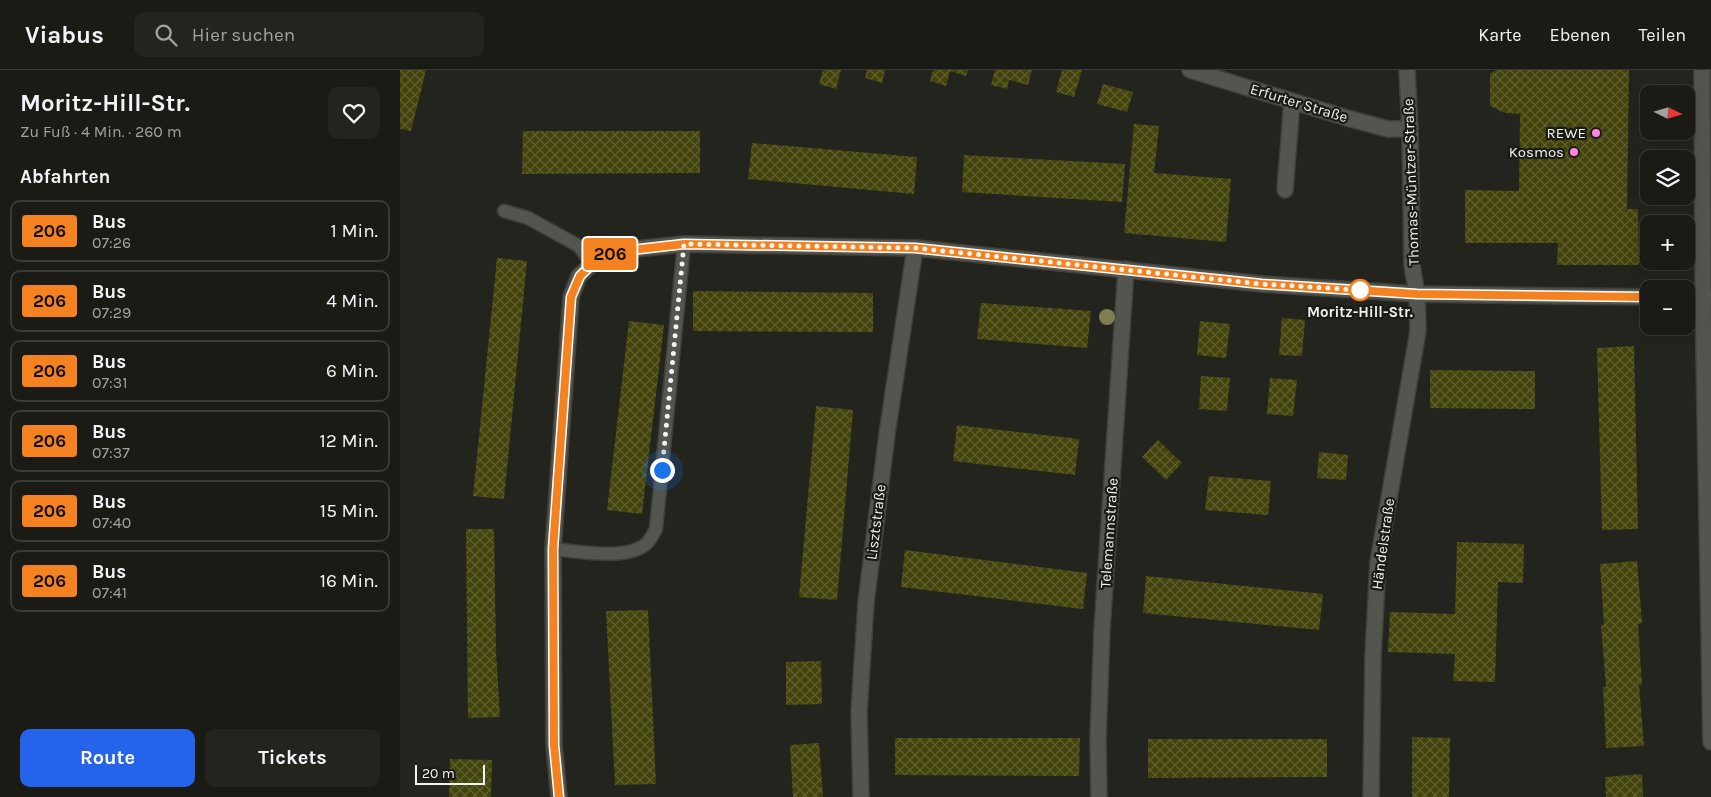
<!DOCTYPE html>
<html lang="de">
<head>
<meta charset="utf-8">
<style>
	body { margin:0; font-family:Karla,sans-serif; background:#24241f; color:#f1f3f6; height:100vh; display:flex; flex-direction:column; font-size:19px; white-space:nowrap }
	* { box-sizing:border-box; margin:0 }
	p { font-size:16px; color:#a0a1a1 }
	.icon { flex:none; width:28px; height:28px; fill:none; stroke:currentColor; stroke-width:2; stroke-linecap:round; stroke-linejoin:round }
	.map { position:relative; flex:1; overflow:hidden }
	.sheet { display:flex; flex-direction:column; background:#1b1b16; width:400px }
	.sheet>* { flex:none }
	.badge { padding:0 10px; border-radius:4px; font-size:18px; line-height:32px }
	.needle { width:32px; rotate:95deg }
	.tools { position:absolute; left:1240px; top:15px; display:grid; gap:10px }
	.tools a { display:grid; place-items:center; width:55px; height:55px; border-radius:10px; background:#1b1b16; box-shadow:0 5px 20px #0002,0 0 0 1px #393935; font-size:25px }
	.scale { position:absolute; left:15px; bottom:12px; width:70px; box-sizing:border-box; padding-left:5px; border:2px solid #f2f2ee; border-top:0; font-size:14px; line-height:18px; white-space:nowrap; color:#f2f2ee; -webkit-text-stroke:4px #1a1b15; paint-order:stroke }
	.you { position:absolute; width:25px; height:25px; margin:-12px; border:4px solid #fff; border-radius:50%; background:#1a73e8; box-shadow:0 0 0 8px #1a73e833 }
	.map>.badge { position:absolute; translate:-50% -50%; box-shadow:0 0 0 2px #fff }
	h2 { padding:0 20px; font-size:19px; line-height:45px }
	.round { display:grid; place-items:center; flex:none; width:52px; height:52px; border-radius:10px; background:#24241f }
	.head { display:flex; align-items:center; justify-content:space-between; height:85px; padding:0 20px }
	h1 { font-size:24px; font-weight:700; line-height:38px }
	.cta { display:flex; gap:10px; margin-top:auto; padding:10px 20px }
	.cta a { flex:1; height:58px; border-radius:10px; background:#2563eb; color:#fff; font-size:20px; font-weight:700; line-height:58px; text-align:center }
	.cta a+a { background:#24241f; color:#f1f3f6 }
	ul { padding:0; list-style:none }
	li { display:flex; align-items:center; gap:15px; height:62px; margin:0 10px 8px; padding:0 10px; border:2px solid #393935; border-radius:10px }
	li div { flex:1 }
	li b { display:block; font-size:19px }
	li em { font-style:normal }
	li .badge { min-width:55px; font-weight:700; text-align:center }
	header { display:flex; align-items:center; gap:30px; box-sizing:border-box; height:70px; padding:0 25px; background:#1b1b16; border-bottom:1px solid #393935 }
	header strong { font-size:24px }
	nav { display:flex; gap:28px; margin-inline-start:auto; font-size:18px }
	.search { width:350px; height:45px; background:#24241f; display:flex; align-items:center; gap:12px; box-sizing:border-box; padding:0 18px; border-radius:10px; color:#a0a1a1; font-size:19px }
	main { display:flex; flex:1; min-height:0 }
	.map>svg:first-child { display:block }
	.building { fill:url(#building-cross-hatch) }
	.lines { fill:none; stroke-linecap:round; stroke-linejoin:round }
	.service-casing { stroke:#3f3f3b; stroke-width:15 }
	.minor-casing { stroke:#3f3f3b; stroke-width:18 }
	.service { stroke:#55554f; stroke-width:12 }
	.minor { stroke:#55554f; stroke-width:15 }
	.tree { fill:#7e7f50 }
	.line-casing { stroke:#fff; stroke-width:11 }
	.line { stroke:#f58220; stroke-width:8 }
	.walk { stroke:#f2f2ee; stroke-width:5; stroke-dasharray:0 9 }
	.poi-dot { fill:#fd86e2; stroke:#1a1b15; stroke-width:2 }
	.stop-dot { fill:#fff; stroke:#f58220; stroke-width:2.5 }
	.labels { text-anchor:middle; dominant-baseline:central; stroke-width:4.5; stroke-linejoin:round; paint-order:stroke }
	.street-label { font-size:15px; fill:#f2f2ee; stroke:#1a1b15 }
	.poi-label { font-size:15px; fill:#f2f2ee; stroke:#1a1b15; text-anchor:end }
	.stop-label { font-size:15px; font-weight:bold; fill:#f2f2ee; stroke:#1a1b15 }
</style>
</head>
<body>
<header>
<strong>Viabus</strong>
<div class="search"><svg class="icon" aria-label="search" viewBox="0 0 24 24"><circle cx="10" cy="10" r="6"/><path d="M15 15l6 6"/></svg>Hier suchen</div>
<nav><a>Karte</a><a>Ebenen</a><a>Teilen</a></nav>
</header>
<main>
<section class="sheet">
<div class="head"><div><h1>Moritz-Hill-Str.</h1><p>Zu Fuß · 4 Min. · 260 m</p></div><a class="round"><svg class="icon" aria-label="heart" viewBox="0 0 24 24"><path d="M12 20l-8-8c-3-5 5-10 8-4 3-6 11-1 8 4z"/></svg></a></div>
<h2>Abfahrten</h2>
<ul>
<li><span class="badge" style="background:#f58220;color:#111">206</span><div><b>Bus</b><p>07:26</p></div><em>1 Min.</em></li>
<li><span class="badge" style="background:#f58220;color:#111">206</span><div><b>Bus</b><p>07:29</p></div><em>4 Min.</em></li>
<li><span class="badge" style="background:#f58220;color:#111">206</span><div><b>Bus</b><p>07:31</p></div><em>6 Min.</em></li>
<li><span class="badge" style="background:#f58220;color:#111">206</span><div><b>Bus</b><p>07:37</p></div><em>12 Min.</em></li>
<li><span class="badge" style="background:#f58220;color:#111">206</span><div><b>Bus</b><p>07:40</p></div><em>15 Min.</em></li>
<li><span class="badge" style="background:#f58220;color:#111">206</span><div><b>Bus</b><p>07:41</p></div><em>16 Min.</em></li>
</ul>
<div class="cta"><a>Route</a><a>Tickets</a></div>
</section>
<div class="map">
<svg width="1311" height="727" viewBox="0 0 1311 727">
	<defs>
		<pattern id="building-cross-hatch" width="8" height="8" patternUnits="userSpaceOnUse" patternTransform="scale(1.25)"><rect width="8" height="8" fill="#43430c"/><path d="M0 0l8 8M0 8l8-8" fill="none" stroke="#5f5f30"/></pattern>
	</defs>
	<rect width="100%" height="100%" fill="#24241e"/>
	<!-- building -->
	<g class="building">
		<polygon points="0,0 26,0 11,61 0,59"/>
		<polygon points="423,0 441,0 436,19 419,14"/>
		<polygon points="467,0 485,0 482,13 465,8"/>
		<polygon points="533,0 568,0 566,6 550,1 546,16 530,11"/>
		<polygon points="595,0 632,0 628,15 609,10 607,19 591,15"/>
		<polygon points="662,0 682,0 674,27 656,22"/>
		<polygon points="1097,0 1229,0 1227,139 1238,139 1239,195 1157,195 1158,173 1065,173 1065,120 1119,121 1120,44 1105,43 1090,36 1090,4"/>
		<polygon points="703,14 733,22 727,42 697,34"/>
		<polygon points="734,54 759,56 754,103 831,109 826,172 724,163"/>
		<polygon points="123,61 300,61 300,103 122,104"/>
		<polygon points="352,73 517,87 514,124 348,109"/>
		<polygon points="564,85 725,94 722,132 562,122"/>
		<polygon points="97,188 127,191 104,429 73,426"/>
		<polygon points="293,221 473,223 473,262 293,261"/>
		<polygon points="581,233 691,241 687,278 577,269"/>
		<polygon points="882,248 905,250 902,286 879,285"/>
		<polygon points="229,251 264,255 242,444 207,440"/>
		<polygon points="800,251 830,254 826,288 797,285"/>
		<polygon points="1234,276 1238,459 1202,460 1197,278"/>
		<polygon points="1030,300 1135,301 1135,339 1030,338"/>
		<polygon points="801,306 830,308 827,341 799,339"/>
		<polygon points="870,308 897,310 893,346 867,344"/>
		<polygon points="416,336 453,340 437,530 399,527"/>
		<polygon points="557,355 679,369 675,405 553,391"/>
		<polygon points="758,370 782,393 766,410 742,387"/>
		<polygon points="919,382 948,385 946,410 917,408"/>
		<polygon points="809,406 871,411 868,445 805,440"/>
		<polygon points="66,459 94,459 96,581 100,647 68,648"/>
		<polygon points="1057,472 1124,474 1123,513 1098,512 1095,612 1053,611 1055,584 988,582 990,542 1055,544"/>
		<polygon points="505,480 687,503 683,539 501,517"/>
		<polygon points="1237,491 1242,553 1238,554 1242,615 1239,615 1244,676 1206,678 1203,617 1206,617 1201,555 1204,555 1200,494"/>
		<polygon points="746,506 923,524 919,560 743,543"/>
		<polygon points="248,540 256,714 215,715 206,541"/>
		<polygon points="421,591 422,634 386,635 386,592"/>
		<polygon points="1012,667 1050,668 1049,727 1012,727"/>
		<polygon points="495,668 680,668 679,706 495,705"/>
		<polygon points="748,669 927,669 927,707 748,708"/>
		<polygon points="419,673 423,727 393,727 390,675"/>
		<polygon points="50,689 92,690 91,727 49,727"/>
		<polygon points="1242,704 1243,727 1206,727 1205,707"/>
	</g>
	<g class="lines">
		<defs>
			<g id="service">
				<polyline points="104,141 128,148 179,176 192,194"/>
				<path d="M153 479C177 481 230 492 248 472 251 468 254 463 256 459L284 174"/>
			</g>
			<g id="minor">
				<polyline points="790,0 947,48 988,59 1010,59"/>
				<polyline points="1302,0 1303,228 1311,672"/>
				<polyline points="885,120 892,31"/>
				<polyline points="1286,227 1311,228"/>
				<polyline points="159,727 154,675 153,479 171,227 179,206 192,194 214,183 235,179 284,174 515,178 862,214 1017,224 1249,227"/>
				<polyline points="461,727 459,642 466,533 487,364 515,178"/>
				<polyline points="699,727 698,669 702,560 726,199"/>
				<polyline points="971,727 973,585 978,492 1018,261 1017,224 1012,195 1010,59 1007,0"/>
			</g>
		</defs>
		<!-- service casing -->
		<use href="#service" class="service-casing"/>
		<!-- minor casing -->
		<use href="#minor" class="minor-casing"/>
		<!-- service -->
		<use href="#service" class="service"/>
		<!-- minor -->
		<use href="#minor" class="minor"/>
	</g>
	<!-- trees -->
	<circle class="tree" cx="707" cy="247" r="8"/>
	<g class="lines">
		<defs>
			<polyline id="line" points="159,727 154,675 153,479 171,227 180,206 192,194 214,182 284,174 515,178 862,214 1017,224 1249,227"/>
		</defs>
		<!-- line casing -->
		<use href="#line" class="line-casing"/>
		<!-- line -->
		<use href="#line" class="line"/>
		<!-- walk -->
		<polyline class="walk" points="262,400 284,174 515,178 862,214 960,220"/>
	</g>
	<!-- markers -->
	<g class="poi-dot">
		<circle cx="1196" cy="63" r="5"/>
		<circle cx="1174" cy="82" r="5"/>
	</g>
	<circle class="stop-dot" cx="960" cy="220" r="10"/>
	<g class="labels">
		<!-- street labels -->
		<g class="street-label">
			<text transform="translate(899 33) rotate(17)">Erfurter Straße</text>
			<text transform="translate(1011 112) rotate(-92)">Thomas-Müntzer-Straße</text>
			<text transform="translate(476 452) rotate(-83)">Lisztstraße</text>
			<text transform="translate(709 463) rotate(-86)">Telemannstraße</text>
			<text transform="translate(983 474) rotate(-82)">Händelstraße</text>
		</g>
		<!-- poi labels -->
		<g class="poi-label">
			<text x="1186" y="63">REWE</text>
			<text x="1164" y="82">Kosmos</text>
		</g>
		<!-- stop labels -->
		<g class="stop-label">
			<text x="960" y="242">Moritz-Hill-Str.</text>
		</g>
	</g>
</svg>
<div class="tools">
<a><svg class="needle" viewBox="-14 -14 28 28"><path d="M0-13l5 13h-10z" fill="#e53935"/><path d="M0 13l5-13h-10z" fill="#a0a1a1"/></svg></a>
<a><svg class="icon" aria-label="layers" viewBox="0 0 24 24"><path d="M12 4l9 5-9 5-9-5zM3 14l9 5 9-5"/></svg></a>
<a>+</a>
<a>−</a>
</div>
<div class="scale">20 m</div>
<div class="you" style="left:262px;top:400px"></div>
<b class="badge" style="left:210px;top:184px;background:#f58220;color:#111">206</b>
</div>
</main>
</body>
</html>
